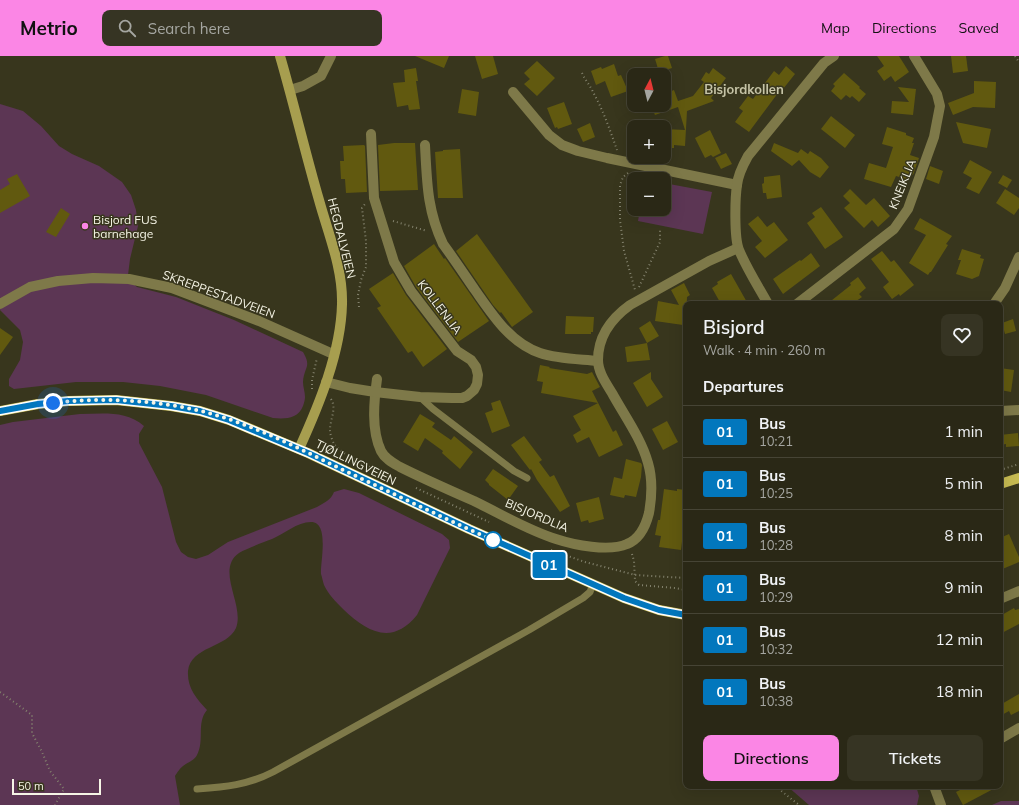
<!DOCTYPE html>
<html lang="en">
<head>
<meta charset="utf-8">
<style>
	body { margin:0; font-family:Mulish,sans-serif; background:#363423; color:#f1f3f6; height:100vh; display:flex; flex-direction:column; font-size:15px; white-space:nowrap }
	* { box-sizing:border-box; margin:0 }
	p { font-size:13px; color:#a5a6a1 }
	.icon { flex:none; width:22px; height:22px; fill:none; stroke:currentColor; stroke-width:2; stroke-linecap:round; stroke-linejoin:round }
	.map { position:relative; flex:1; overflow:hidden }
	.drawer { position:absolute; left:683px; top:245px; width:320px; height:488px; display:flex; flex-direction:column; background:#2a2816; border-radius:8px; box-shadow:0 4px 16px #0002,0 0 0 1px #464435 }
	.drawer>* { flex:none }
	.badge { padding:0 8px; border-radius:3px; font-size:14px; line-height:26px }
	.needle { width:26px; rotate:7deg }
	.buttons { position:absolute; left:627px; top:12px; display:grid; gap:8px }
	.buttons a { display:grid; place-items:center; width:44px; height:44px; border-radius:8px; background:#2a2816; box-shadow:0 4px 16px #0002,0 0 0 1px #464435; font-size:20px }
	.scale { position:absolute; left:12px; bottom:10px; width:89px; box-sizing:border-box; padding-left:4px; border:2px solid #f6f5e6; border-top:0; font-size:11px; line-height:14px; white-space:nowrap; color:#f6f5e6; -webkit-text-stroke:3px #38361d; paint-order:stroke }
	.you { position:absolute; width:20px; height:20px; margin:-10px; border:3px solid #fff; border-radius:50%; background:#1a73e8; box-shadow:0 0 0 6px #1a73e833 }
	.map>.badge { position:absolute; translate:-50% -50%; box-shadow:0 0 0 2px #fff }
	h2 { padding:0 20px; font-size:15px; line-height:36px }
	.round { display:grid; place-items:center; flex:none; width:42px; height:42px; border-radius:8px; background:#363423 }
	.headline { display:flex; align-items:center; justify-content:space-between; height:68px; padding:0 20px }
	h1 { font-size:19px; font-weight:600; line-height:30px }
	.action { display:flex; gap:8px; margin-top:auto; padding:8px 20px }
	.action a { flex:1; height:46px; border-radius:8px; background:#fb86e5; color:#111; font-size:16px; font-weight:600; line-height:46px; text-align:center }
	.action a+a { background:#363423; color:#f1f3f6 }
	ul { padding:0; list-style:none }
	li { display:flex; align-items:center; gap:12px; height:52px; padding:0 20px; border-top:1px solid #464435 }
	li div { flex:1 }
	li b { display:block; font-size:15px }
	li em { font-style:normal }
	li .badge { min-width:44px; font-weight:700; text-align:center }
	header { display:flex; align-items:center; gap:24px; box-sizing:border-box; height:56px; padding:0 20px; background:#fb86e5; color:#111 }
	header strong { font-size:19px }
	nav { display:flex; gap:22px; margin-inline-start:auto; font-size:14px }
	.search { width:280px; height:36px; background:#363423; display:flex; align-items:center; gap:10px; box-sizing:border-box; padding:0 14px; border-radius:8px; color:#a5a6a1; font-size:15px }
	.map>svg:first-child { display:block }
	.green { fill:#5c3654 }
	.building { fill:#61590f }
	.lines { fill:none; stroke-linecap:round; stroke-linejoin:round }
	.path { stroke:#84836e; stroke-width:2; stroke-dasharray:1 3; stroke-linecap:butt }
	.lane { stroke:#7e7949; stroke-width:7 }
	.street { stroke:#7e7949; stroke-width:10 }
	.secondary { stroke:#a79e4f; stroke-width:10 }
	.primary { stroke:#c7bb52; stroke-width:10 }
	.line-casing { stroke:#fff; stroke-width:9 }
	.line { stroke:#0277bd; stroke-width:6 }
	.walk { stroke:#f6f5e6; stroke-width:4; stroke-dasharray:0 7.2 }
	.poi-dot { fill:#fb86e5; stroke:#38361d; stroke-width:1.5 }
	.stop-dot { fill:#fff; stroke:#0277bd; stroke-width:2 }
	.labels { text-anchor:middle; dominant-baseline:central; stroke-width:3; stroke-linejoin:round; paint-order:stroke }
	.street-label { font-size:12px; fill:#f6f5e6; stroke:#38361d }
	.poi-label { font-size:12px; fill:#f6f5e6; stroke:#38361d; text-anchor:start }
	.neighbourhood-label { font-size:13px; font-weight:bold; fill:#c6c4a7; stroke:#38361d }
</style>
</head>
<body>
<header>
<strong>Metrio</strong>
<div class="search"><svg class="icon" aria-label="search" viewBox="0 0 24 24"><circle cx="10" cy="10" r="6"/><path d="M15 15l6 6"/></svg>Search here</div>
<nav><a>Map</a><a>Directions</a><a>Saved</a></nav>
</header>
<div class="map">
<svg width="1019" height="749" viewBox="0 0 1019 749">
	<rect width="100%" height="100%" fill="#38361d"/>
	<!-- green -->
	<g class="green">
		<path d="M0 48 23 55 41 70 59 90 72 98 99 110 122 126 131 139 136 154 138 170 130 203 128 219 131 226 137 231 176 241 234 264 303 296C312 311 304 311 303 326 303 331 305 336 305 341 305 344 304 347 303 350 298 363 285 363 273 362L206 339 160 330 123 326H76L14 333 9 330V323L20 304 23 286 20 274 0 254Z"/>
		<polygon points="664,127 712,136 703,178 638,165 640,153 664,153"/>
		<path d="M80 358C103 358 125 354 144 370L139 378V387L162 431 176 486 181 496 188 501 196 503 208 499 228 486 317 451C324 447 331 444 334 436L344 433 359 437 442 478 449 484 450 492 417 559C392 590 367 576 343 553 336 546 328 538 324 529 323 526 322 521 321 518 320 507 330 466 311 466 297 466 284 478 272 483 262 487 247 492 239 497 215 514 245 549 236 572 227 592 191 590 188 615 187 632 196 642 207 654 196 667 205 684 197 699 194 705 188 706 183 710 180 712 177 717 175 720L180 749H0V369L13 366Z"/>
		<polygon points="787,730 916,730 919,740 917,749 809,749"/>
		<polygon points="1001,745 1019,745 1019,749 992,749"/>
	</g>
	<!-- building -->
	<g class="building">
		<polygon points="415,0 449,0 444,12"/>
		<polygon points="475,0 493,0 498,18 482,23"/>
		<polygon points="665,0 668,0 672,12 659,16 655,3"/>
		<polygon points="877,0 899,0 909,16 895,26 891,20 884,25 877,15 884,10"/>
		<polygon points="951,0 966,0 968,15 953,17"/>
		<polygon points="537,5 555,22 537,40 524,28 530,23 524,17"/>
		<polygon points="614,8 618,20 621,19 628,35 611,41 605,25 596,29 591,15 601,11 602,13"/>
		<polygon points="786,10 795,18 779,38 778,37 749,76 735,66 743,55 739,52 748,40 753,43 774,15 779,19"/>
		<polygon points="416,12 418,25 416,25 420,53 409,54 408,49 397,51 393,27 405,26 404,14"/>
		<polygon points="713,12 726,22 711,42 714,45 687,55 685,90 674,89 674,92 664,92 664,73 685,74 678,51 655,59 651,49 664,49 664,38 674,34 678,45 693,40 704,26 701,24 706,16 709,18"/>
		<polygon points="844,17 860,31 859,32 866,38 859,46 852,40 850,42 846,39 841,44 831,35 835,30 833,28"/>
		<polygon points="974,25 996,26 995,52 973,51 953,59 948,47 974,37"/>
		<polygon points="898,31 916,33 913,59 891,57 892,45 909,46"/>
		<polygon points="462,33 479,36 476,60 458,57"/>
		<polygon points="564,46 572,68 558,73 557,71 555,72 547,52"/>
		<polygon points="831,60 855,79 845,92 821,73"/>
		<polygon points="956,66 991,73 987,92 963,87"/>
		<polygon points="590,67 595,81 583,86 577,73"/>
		<polygon points="887,71 906,77 906,79 914,82 912,87 914,87 910,99 919,102 913,119 911,118 909,124 896,120 891,131 864,123 869,107 886,112 893,91 882,88"/>
		<polygon points="710,74 721,97 713,101 711,99 705,102 695,82"/>
		<polygon points="394,87 415,87 418,134 380,135 378,89"/>
		<polygon points="774,87 798,97 801,93 808,98 810,95 821,102 829,111 820,122 810,116 799,104 792,110 771,95"/>
		<polygon points="364,89 365,90 367,136 346,137 345,123 341,123 340,105 344,105 343,90"/>
		<polygon points="460,93 463,142 438,142 435,96 443,95 443,94"/>
		<polygon points="726,97 732,108 721,113 715,102"/>
		<polygon points="970,104 992,116 979,138 966,132 972,122 963,117"/>
		<polygon points="930,110 943,115 939,128 926,123"/>
		<polygon points="17,118 30,140 0,157 0,134 10,128 7,123"/>
		<polygon points="780,119 782,141 767,143 766,137 763,137 762,128 764,127 764,121"/>
		<polygon points="1003,119 1012,124 1007,132 998,127"/>
		<polygon points="850,133 866,149 874,142 890,160 878,171 872,164 864,172 844,152 850,147 843,140"/>
		<polygon points="1005,133 1019,142 1019,152 1014,159 996,147"/>
		<polygon points="821,151 843,181 825,193 807,167 815,161 812,157"/>
		<polygon points="61,152 70,158 56,181 46,176"/>
		<polygon points="758,160 767,171 774,166 788,184 765,202 755,191 762,185 748,168"/>
		<polygon points="920,162 952,180 946,188 948,189 931,216 930,216 928,219 909,207 926,179 914,173"/>
		<polygon points="477,178 533,256 512,271 501,256 500,257 493,249 456,195"/>
		<polygon points="434,188 444,203 445,202 489,265 458,286 416,231 404,210"/>
		<polygon points="962,193 981,199 980,202 984,203 979,220 972,223 956,218 961,204 958,204"/>
		<polygon points="882,195 891,206 894,204 914,229 900,240 899,238 892,243 883,231 889,226 871,203"/>
		<polygon points="811,197 820,210 783,238 773,223 800,204 801,205"/>
		<polygon points="393,217 406,239 447,293 423,311 412,295 408,297 377,252 381,250 369,233"/>
		<polygon points="731,218 748,248 721,248 712,232 718,228 717,226"/>
		<polygon points="858,221 866,232 859,238 862,241 852,248 827,248 851,229 850,227"/>
		<polygon points="684,227 690,239 687,241 686,267 683,266 683,269 655,265 658,245 679,249 671,234"/>
		<polygon points="566,260 594,261 593,276 591,276 591,278 565,278"/>
		<polygon points="1013,263 1016,275 1005,278 1002,267"/>
		<polygon points="650,265 659,280 647,287 650,304 627,306 625,291 647,287 639,272"/>
		<polygon points="0,272 13,281 0,299"/>
		<polygon points="540,309 550,311 549,312 587,318 592,316 600,331 592,335 613,376 616,374 623,389 599,401 589,381 577,387 573,379 581,374 573,360 598,347 541,337 543,326 537,325"/>
		<polygon points="1000,312 1014,314 1011,336 1000,334"/>
		<polygon points="651,316 651,323 663,341 647,351 633,327"/>
		<polygon points="500,344 510,370 492,377 485,357 493,354 491,347"/>
		<polygon points="420,358 435,367 432,371 451,384 454,380 473,396 460,413 442,397 443,395 425,382 418,395 403,386"/>
		<polygon points="667,365 678,386 663,394 652,373"/>
		<polygon points="1018,377 1019,390 1006,391 1006,388 1000,389 1000,379"/>
		<polygon points="524,380 542,404 539,406 550,421 554,419 570,450 560,456 537,424 531,413 530,414 511,389"/>
		<polygon points="626,403 641,407 642,409 641,421 636,441 625,439 624,442 610,439 614,421 622,423"/>
		<polygon points="493,413 518,430 508,444 489,429 489,428 485,424"/>
		<polygon points="664,433 677,435 677,433 686,434 686,460 685,460 681,494 659,491 661,480 655,479 658,464 660,464"/>
		<polygon points="599,441 604,463 589,467 588,464 581,466 576,447"/>
		<polygon points="1009,478 1019,501 1019,506 1000,514 1000,482"/>
		<polygon points="1014,552 1015,554 1019,553 1019,568 1000,578 1000,560"/>
		<polygon points="1019,638 1019,655 1011,659 1009,655 1000,660 1000,649"/>
		<polygon points="968,730 999,730 963,749 956,736"/>
	</g>
	<g class="lines">
		<!-- path -->
		<g class="path">
			<polyline points="1015,0 1019,6"/>
			<path d="M582 17C585 24 590 29 593 36 603 54 610 74 617 94"/>
			<polyline points="628,117 623,121 620,129 620,164 624,195 635,234"/>
			<polyline points="393,165 427,175"/>
			<polyline points="639,231 660,186 660,172"/>
			<polyline points="359,251 358,239 361,224 366,211 366,185 362,152 365,148"/>
			<polyline points="312,333 312,324 317,302"/>
			<path d="M331 343C337 353 330 363 330 374 330 378 332 384 334 388 343 401 382 416 396 423"/>
			<polyline points="1000,414 1019,408"/>
			<polyline points="416,432 489,466"/>
			<polyline points="551,494 585,506 635,519 686,522"/>
			<polyline points="632,498 634,505 635,525 639,529 675,532 686,534"/>
			<polyline points="0,636 32,659 32,677 42,696 50,715 64,733 55,749"/>
			<polyline points="775,730 799,749"/>
		</g>
		<!-- lane -->
		<g class="lane">
			<polyline points="420,341 433,353 514,415 527,422"/>
			<path d="M197 733C225 731 248 729 273 716L529 574 583 542 590 536 593 528"/>
		</g>
		<!-- street -->
		<g class="street">
			<polyline points="290,34 303,30 321,20 331,0"/>
			<polyline points="513,36 549,79 562,89 578,95 607,102 737,129"/>
			<path d="M425 89C427 126 427 154 443 188 454 203 464 218 475 234 492 258 510 287 540 297 558 303 579 303 598 305"/>
			<polyline points="0,248 30,231 58,225 93,222 129,223 172,232 259,265 333,298"/>
			<path d="M768 248C758 230 747 213 739 194 734 182 735 142 737 129 738 119 743 109 748 100L824 7 834 0"/>
			<polyline points="797,248 894,173 908,153 934,81 940,50 937,38 914,0"/>
			<polyline points="994,248 1005,232 1019,201"/>
			<path d="M377 323C374 345 371 374 381 395 385 403 393 407 400 411 424 423 449 434 474 445 501 458 527 474 556 483 574 489 609 496 627 488 640 483 646 469 649 457 652 440 653 424 648 407 641 382 624 359 612 337 606 327 598 316 598 304 598 280 612 262 630 249L709 205 738 192"/>
			<polyline points="326,326 350,332 375,336 420,341 452,342 462,342 467,340 474,334 477,328 478,319 476,311 471,304 457,295 411,235 394,206 374,142 371,78"/>
			<polyline points="1000,355 1019,354"/>
			<polyline points="1000,543 1019,535"/>
			<polyline points="1000,683 1019,672"/>
			<polyline points="934,730 941,749"/>
		</g>
		<!-- secondary -->
		<path class="secondary" d="M280 0C294 48 305 96 319 144 328 177 343 212 342 248 341 296 319 349 299 393"/>
		<!-- primary -->
		<g class="primary">
			<polyline points="0,355 38,348 68,345 116,344 171,350 200,355 229,364 308,397 469,473 624,542 659,554 686,559"/>
			<polyline points="1000,428 1019,422"/>
		</g>
	</g>
	<g class="lines">
		<defs>
			<polyline id="line" points="0,355 38,348 68,345 116,344 171,350 200,355 229,364 308,397 469,473 624,542 659,554 686,559"/>
		</defs>
		<!-- line casing -->
		<use href="#line" class="line-casing"/>
		<!-- line -->
		<use href="#line" class="line"/>
		<!-- walk -->
		<path class="walk" d="M53 347C102 341 153 344 201 355 250 367 296 391 341 413 392 437 443 462 495 485L493 484"/>
	</g>
	<!-- markers -->
	<circle class="poi-dot" cx="85" cy="170" r="4"/>
	<circle class="stop-dot" cx="493" cy="484" r="8"/>
	<g class="labels">
		<!-- street labels -->
		<g class="street-label">
			<text transform="translate(902 128) rotate(-68)">KNEIKLIA</text>
			<text transform="translate(342 182) rotate(76)">HEGDALVEIEN</text>
			<text transform="translate(219 238) rotate(20)">SKREPPESTADVEIEN</text>
			<text transform="translate(440 251) rotate(53)">KOLLENLIA</text>
			<text transform="translate(356 406) rotate(26)">TJØLLINGVEIEN</text>
			<text transform="translate(537 459) rotate(23)">BISJORDLIA</text>
		</g>
		<!-- poi labels -->
		<g class="poi-label">
			<text x="93" y="163">Bisjord FUS<tspan x="93" dy="14">barnehage</tspan></text>
		</g>
		<!-- neighbourhood labels -->
		<g class="neighbourhood-label">
			<text x="744" y="33">Bisjordkollen</text>
		</g>
	</g>
</svg>
<div class="buttons">
<a><svg class="needle" viewBox="-14 -14 28 28"><path d="M0-13l5 13h-10z" fill="#e53935"/><path d="M0 13l5-13h-10z" fill="#a5a6a1"/></svg></a>
<a>+</a>
<a>−</a>
</div>
<div class="scale">50 m</div>
<div class="you" style="left:53px;top:347px"></div>
<b class="badge" style="left:549px;top:509px;background:#0277bd;color:#fff">01</b>
<section class="drawer">
<div class="headline"><div><h1>Bisjord</h1><p>Walk · 4 min · 260 m</p></div><a class="round"><svg class="icon" aria-label="heart" viewBox="0 0 24 24"><path d="M12 20l-8-8c-3-5 5-10 8-4 3-6 11-1 8 4z"/></svg></a></div>
<h2>Departures</h2>
<ul>
<li><span class="badge" style="background:#0277bd;color:#fff">01</span><div><b>Bus</b><p>10:21</p></div><em>1 min</em></li>
<li><span class="badge" style="background:#0277bd;color:#fff">01</span><div><b>Bus</b><p>10:25</p></div><em>5 min</em></li>
<li><span class="badge" style="background:#0277bd;color:#fff">01</span><div><b>Bus</b><p>10:28</p></div><em>8 min</em></li>
<li><span class="badge" style="background:#0277bd;color:#fff">01</span><div><b>Bus</b><p>10:29</p></div><em>9 min</em></li>
<li><span class="badge" style="background:#0277bd;color:#fff">01</span><div><b>Bus</b><p>10:32</p></div><em>12 min</em></li>
<li><span class="badge" style="background:#0277bd;color:#fff">01</span><div><b>Bus</b><p>10:38</p></div><em>18 min</em></li>
</ul>
<div class="action"><a>Directions</a><a>Tickets</a></div>
</section>
</div>
</body>
</html>
